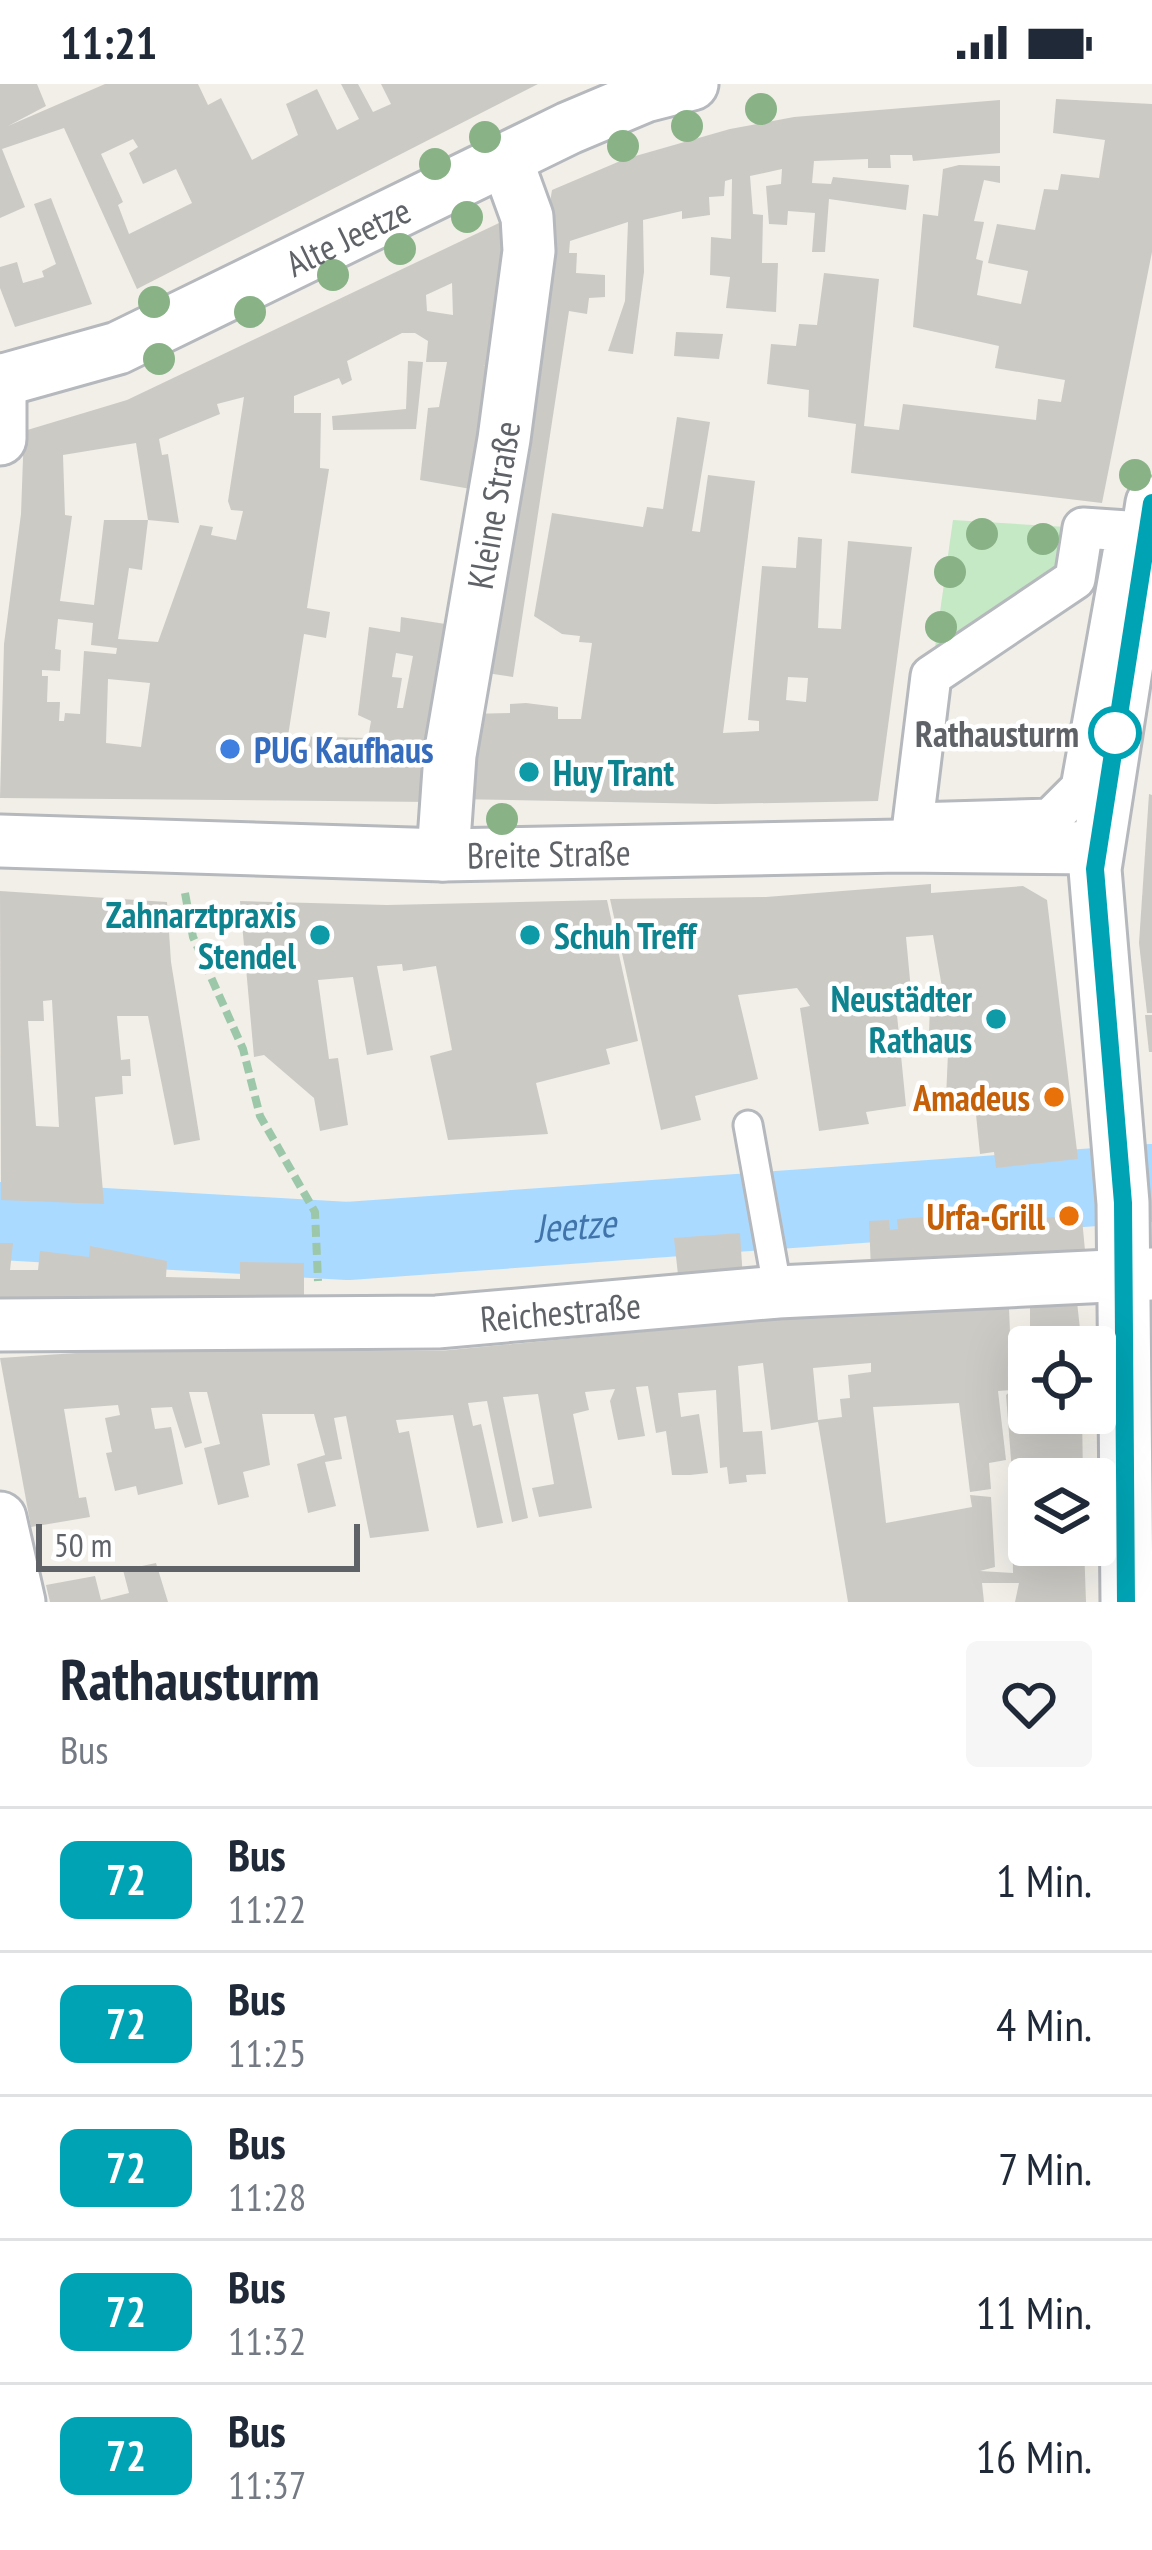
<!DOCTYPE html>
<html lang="de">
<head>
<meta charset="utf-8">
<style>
	body { margin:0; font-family:"PT Sans Narrow",sans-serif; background:#f6f6f7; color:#1f2937; height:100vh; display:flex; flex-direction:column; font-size:45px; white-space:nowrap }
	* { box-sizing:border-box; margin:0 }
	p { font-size:39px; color:#747a83 }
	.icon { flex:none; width:66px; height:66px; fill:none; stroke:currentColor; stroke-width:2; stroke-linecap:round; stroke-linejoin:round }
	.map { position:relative; height:1518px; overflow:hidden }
	.details { display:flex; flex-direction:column; background:#fff; flex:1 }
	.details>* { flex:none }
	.badge { padding:0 24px; border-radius:18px; font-size:42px; line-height:78px }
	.buttons { position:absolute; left:1008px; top:1242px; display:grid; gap:24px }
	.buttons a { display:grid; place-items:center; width:108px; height:108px; border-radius:12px; background:#fff; box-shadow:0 12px 48px #0002; font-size:60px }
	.scale { position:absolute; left:36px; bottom:30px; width:324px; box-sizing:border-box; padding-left:12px; border:6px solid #5f6368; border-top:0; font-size:33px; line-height:42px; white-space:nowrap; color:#5f6368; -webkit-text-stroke:9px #fff; paint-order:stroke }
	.map>.badge { position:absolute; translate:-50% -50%; box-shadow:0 0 0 6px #fff }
	.round { display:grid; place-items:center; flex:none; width:126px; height:126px; border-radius:12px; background:#f6f6f7 }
	.headline { display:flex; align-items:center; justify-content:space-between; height:204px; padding:0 60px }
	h1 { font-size:57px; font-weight:700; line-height:90px }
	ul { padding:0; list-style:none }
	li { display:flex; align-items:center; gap:36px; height:144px; padding:0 60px; border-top:3px solid #e0e1e3 }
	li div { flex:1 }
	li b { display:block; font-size:45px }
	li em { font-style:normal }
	li .badge { min-width:132px; font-weight:700; text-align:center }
	.status { display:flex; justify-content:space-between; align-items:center; height:84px; padding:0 60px; background:#fff; direction:ltr }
	.status svg { height:33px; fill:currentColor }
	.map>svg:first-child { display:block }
	.green { fill:#c5e8c5 }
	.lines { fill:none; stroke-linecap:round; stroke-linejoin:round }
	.river { stroke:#aadaff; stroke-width:78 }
	.building { fill:#cccac5; fill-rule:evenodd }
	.service-casing { stroke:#b5b8bc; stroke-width:33 }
	.pedestrian-casing { stroke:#b5b8bc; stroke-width:45 }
	.minor-casing { stroke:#b5b8bc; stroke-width:57 }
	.path { stroke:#9cc7a9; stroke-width:8; stroke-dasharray:12 6; stroke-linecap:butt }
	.service { stroke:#fff; stroke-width:27 }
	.pedestrian { stroke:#fff; stroke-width:39 }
	.minor { stroke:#fff; stroke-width:51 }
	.tree { fill:#89b387 }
	.line-casing { stroke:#fff; stroke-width:27 }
	.line { stroke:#00a3b4; stroke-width:18 }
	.stop-dot { fill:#fff; stroke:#00a3b4; stroke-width:6 }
	.shop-dot { fill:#3f7fe0; stroke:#fff; stroke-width:4.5 }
	.culture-dot { fill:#0f9aa8; stroke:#fff; stroke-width:4.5 }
	.food-dot { fill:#e8710a; stroke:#fff; stroke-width:4.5 }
	.labels { text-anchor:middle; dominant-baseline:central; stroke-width:9; stroke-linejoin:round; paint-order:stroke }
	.street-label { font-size:36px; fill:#5f6368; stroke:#fff }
	.stop-label { font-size:36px; font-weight:bold; fill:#5f6368; stroke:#fff; text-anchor:end }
	.shop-label { font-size:36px; font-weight:bold; fill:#366cbe; stroke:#fff; text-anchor:start }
	.culture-label { font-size:36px; font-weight:bold; fill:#0d838f; stroke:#fff; text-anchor:start }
	.food-label { font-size:36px; font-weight:bold; fill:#c56008; stroke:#fff; text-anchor:end }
	.water-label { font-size:39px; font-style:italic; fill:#4174aa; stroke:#fff }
</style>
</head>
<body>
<div class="status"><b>11:21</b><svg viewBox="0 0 49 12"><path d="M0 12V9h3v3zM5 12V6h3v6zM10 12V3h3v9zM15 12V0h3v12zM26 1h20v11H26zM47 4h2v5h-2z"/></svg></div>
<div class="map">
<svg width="1152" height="1518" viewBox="0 0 1152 1518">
	<rect width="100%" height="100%" fill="#f1efe8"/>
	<!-- green -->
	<polygon class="green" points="953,436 1083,444 1075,495 931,592"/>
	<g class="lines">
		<!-- river -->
		<path class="river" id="s1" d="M0 1137 348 1157 1152 1099"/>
	</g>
	<!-- building -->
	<g class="building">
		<path d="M0 0H37L46 22 8 42 105 0H198L208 21 221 14 252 76 298 51 286 20 317 5 337 46 359 35 341 0H358L373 28 391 20 381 0H538L137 205 64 44 2 65 25 123 0 134ZM133 55 138 63 129 69 143 100 176 85 192 119 129 150 118 121 123 118 101 70Z"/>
		<polygon points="1056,15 1152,20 1152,168 1102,419 851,389 856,340 808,333 809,306 767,300 771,260 796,262 799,240 817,241 824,189 879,195 864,342 899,346 903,320 1036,336 1038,315 1061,318 1065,296 995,284 999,262 913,243 923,130 938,132 943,85 959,81 1000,82 1000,99 984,96 974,137 984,138 976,175 983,177 977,211 1021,220 1028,187 988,179 997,140 1035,146 1044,105 1058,106 1061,90 1099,94 1105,56 1053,49"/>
		<polygon points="1000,16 1000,69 913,77 912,71 890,71 891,84 868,84 868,75 814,77 812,99 831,100 833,93 909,101 906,126 829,115 825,168 812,168 815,129 788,127 787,141 769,140 766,102 781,100 782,85 750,92 753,130 763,131 762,179 778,179 776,228 726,224 730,193 710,191 711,153 731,155 732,95 725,97 724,112 709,113 710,131 682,135 682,127 643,136 644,188 633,270 608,267 625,217 628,138 570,157 569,169 577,169 576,189 605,191 605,213 589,214 587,230 569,227 513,593 473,587 552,106 625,75 730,45 794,33"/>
		<polygon points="51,114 92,220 15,243 0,204 0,183 17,178 23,199 44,193 42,187 56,180 34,120"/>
		<path d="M499 139 512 171 506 233 492 232 506 235 500 283 483 281 499 285 482 407 420 396 428 324 439 323 447 278H426L428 257 415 249H402L347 277 352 296 342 301 339 294 294 312V329H321L320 384 329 385 307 524 330 528 326 554 304 550 288 652 368 654 371 637 358 631 369 543 400 548 401 533 458 542 432 718 0 714 4 560 21 430 24 347 127 316ZM452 199 453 231 427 227 426 211ZM244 313 228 417 231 426 243 427 236 456 211 451 213 443 200 441 158 558 118 555 129 484 142 486 148 436H104L94 521 60 517 72 432 65 431 63 371 136 359 148 436 179 439 168 370 162 371 159 355 220 330 217 320ZM58 535 93 539 91 561 117 564 116 570 84 567 80 630 65 629 64 637H59L60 618H47L48 592H42V586L60 587 61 566 55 565ZM396 569 413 572 403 624H397L402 594 392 593ZM108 595 150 599 141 663 106 659Z"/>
		<polygon points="676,248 723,250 719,275 674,272"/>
		<polygon points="408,277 423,278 416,345 333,346 332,332 406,325"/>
		<path d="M677 333 710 338 692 447 700 448 708 391 755 397 723 649 759 647V637L748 636 762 482 796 484 798 453 822 455 818 544 841 545 848 457 912 463 878 717 715 720 455 715 466 630 510 629V620L526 619 558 623V635H581L592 559 579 558 580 552 562 550 534 532 552 429 643 443 647 423 663 425ZM788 593 808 594 806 618 786 616Z"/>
		<polygon points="1149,710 1152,711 1152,929 1147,929 1139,859"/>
		<polygon points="931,800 931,809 1023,802 1047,816 1078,1075 996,1084 994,1068 980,1070 974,1011 946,1014 948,969 960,968 958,947 929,949 930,922 945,921 933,851 906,853 913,928 897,931 906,1022 866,1028 869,1040 819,1047 800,924 810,922 797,904 738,911 758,995 695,1012 701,1036 661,1046 610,815 766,813"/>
		<path d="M0 807 167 818 171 878 200 1056 174 1061 148 932H117L121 976 130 975 131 992H122L123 1010 95 1013 104 1120 1 1116ZM52 916 59 1043 36 1042 28 937H44L43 917Z"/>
		<polygon points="607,816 638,957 606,965 610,980 536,999 548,1050 448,1056 430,972 452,966 436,882 403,887 402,880 377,882 393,966 367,971 353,893 318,896 329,975 338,974 348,1041 320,1047 314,1014 264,971 254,973 240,817 387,821"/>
		<polygon points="1145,931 1152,931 1152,968 1149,968"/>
		<polygon points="1081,1124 1086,1177 871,1186 869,1137 889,1136 890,1146 898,1145 897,1135 1028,1126 1028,1134 1060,1133 1059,1126"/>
		<polygon points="740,1149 743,1196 679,1200 674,1154"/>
		<polygon points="0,1159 13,1159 10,1186 38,1186 40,1167 89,1173 90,1162 167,1177 166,1193 240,1195 240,1178 304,1179 304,1228 0,1221"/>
		<polygon points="1077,1218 1082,1263 1030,1263 1030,1223"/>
		<path d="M1009 1224 1012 1298H1029V1329H1082L1083 1395H1029V1461H1084L1086 1518H1015L1019 1499H982L984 1518H848L818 1338 771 1346 763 1279 738 1282 743 1348 762 1347 766 1390 746 1391 747 1398 729 1400 727 1383 720 1384 716 1306 678 1309 681 1333 699 1330 708 1389 690 1391H672L666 1347 656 1349 648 1302 636 1303 645 1352 618 1356 610 1317 615 1305 585 1308 589 1326 573 1330 592 1424 539 1433 532 1404 554 1400 538 1310 503 1313 528 1434 512 1438 487 1317 468 1319 473 1342 481 1340 503 1439 477 1444 453 1331 396 1336 399 1349 409 1347 429 1447 370 1454 346 1332 334 1334 342 1375 325 1378 336 1422 308 1429 297 1380 325 1371 314 1330H262L270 1381 243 1388 249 1413 218 1421 204 1364 220 1360 207 1308H189L202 1359 185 1364 172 1323 151 1324 155 1345 171 1343 183 1400 138 1411 136 1402 115 1407 106 1369 112 1368 105 1334 120 1331 118 1321 64 1325 79 1414 86 1413 90 1433 31 1443 0 1274 107 1267H439L809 1232ZM871 1279V1288L848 1291 850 1314 840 1315 842 1333 818 1336 813 1284ZM1012 1306 1006 1311 1015 1427H1020V1436H1012L1013 1489 980 1487 995 1483 991 1413 970 1411 972 1423 886 1439 873 1323 959 1319 970 1408 991 1405 989 1379 1006 1376 998 1307Z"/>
		<polygon points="156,1479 168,1518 50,1518 46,1501 95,1492 101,1516 129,1509 123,1486"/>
	</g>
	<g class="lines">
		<defs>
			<polyline id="service" points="748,1041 778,1208"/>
			<polygon id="pedestrian" points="1083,444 1127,447 1081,704 1050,735 913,739 931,592 1075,495"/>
			<g id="minor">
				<polyline points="0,296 0,355"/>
				<path id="s2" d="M0 297 118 264 569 44 645 12 692 0"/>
				<path id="s3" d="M0 757 443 771 900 762 1096 764"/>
				<path id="s4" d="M443 771 450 671 504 355 529 167 527 133 506 75"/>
				<path id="s5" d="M0 1241 437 1238 778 1208 1152 1190"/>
				<polyline points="0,1434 19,1518"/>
				<polyline points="1127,1518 1123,1119 1095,785 1152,419"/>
			</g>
		</defs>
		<!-- service casing -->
		<use href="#service" class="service-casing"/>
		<!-- pedestrian casing -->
		<use href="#pedestrian" class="pedestrian-casing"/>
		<!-- minor casing -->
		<use href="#minor" class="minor-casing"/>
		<!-- path -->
		<polyline class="path" points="185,809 193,853 243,965 260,1032 315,1128 318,1197"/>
		<!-- service -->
		<use href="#service" class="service"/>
		<!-- pedestrian -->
		<use href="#pedestrian" class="pedestrian"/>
		<!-- minor -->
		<use href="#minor" class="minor"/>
	</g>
	<!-- trees -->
	<g class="tree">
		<circle cx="761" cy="25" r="16"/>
		<circle cx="687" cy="42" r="16"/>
		<circle cx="485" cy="53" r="16"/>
		<circle cx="623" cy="62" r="16"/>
		<circle cx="435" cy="80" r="16"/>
		<circle cx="467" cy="133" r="16"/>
		<circle cx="400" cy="165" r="16"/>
		<circle cx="333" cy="191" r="16"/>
		<circle cx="154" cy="218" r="16"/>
		<circle cx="250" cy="228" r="16"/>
		<circle cx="159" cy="275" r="16"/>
		<circle cx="1135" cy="391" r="16"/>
		<circle cx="982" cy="450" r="16"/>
		<circle cx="1043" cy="455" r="16"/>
		<circle cx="950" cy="488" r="16"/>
		<circle cx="941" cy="543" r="16"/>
		<circle cx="502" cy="735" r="16"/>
	</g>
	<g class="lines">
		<defs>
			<polyline id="line" points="1126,1518 1123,1119 1095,785 1152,419"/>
		</defs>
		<!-- line casing -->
		<use href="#line" class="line-casing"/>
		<!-- line -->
		<use href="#line" class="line"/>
	</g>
	<!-- markers -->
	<circle class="stop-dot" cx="1115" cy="649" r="24"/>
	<circle class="shop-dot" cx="230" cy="665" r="12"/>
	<g class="culture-dot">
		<circle cx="529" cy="688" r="12"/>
		<circle cx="320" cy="851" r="12"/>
		<circle cx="530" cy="851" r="12"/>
		<circle cx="996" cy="935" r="12"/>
	</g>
	<g class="food-dot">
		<circle cx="1054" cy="1013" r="12"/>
		<circle cx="1069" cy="1132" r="12"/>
	</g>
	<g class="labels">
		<!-- street labels -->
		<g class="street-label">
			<text stroke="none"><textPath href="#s2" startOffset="378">Alte Jeetze</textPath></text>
			<text stroke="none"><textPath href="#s4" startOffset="354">Kleine Straße</textPath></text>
			<text stroke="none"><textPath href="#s3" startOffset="549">Breite Straße</textPath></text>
			<text stroke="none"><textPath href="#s5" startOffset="561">Reichestraße</textPath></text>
		</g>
		<!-- stop labels -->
		<g class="stop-label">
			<text x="1079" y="649">Rathausturm</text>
		</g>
		<!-- shop labels -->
		<g class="shop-label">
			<text x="254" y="665">PUG Kaufhaus</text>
		</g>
		<!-- culture labels -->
		<g class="culture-label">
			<text x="553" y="688">Huy Trant</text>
			<text x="296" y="830" text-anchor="end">Zahnarztpraxis<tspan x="296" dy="41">Stendel</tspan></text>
			<text x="554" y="851">Schuh Treff</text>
			<text x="972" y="914" text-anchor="end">Neustädter<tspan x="972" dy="41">Rathaus</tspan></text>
		</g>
		<!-- food labels -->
		<g class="food-label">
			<text x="1030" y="1013">Amadeus</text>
			<text x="1045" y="1132">Urfa-Grill</text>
		</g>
		<!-- water labels -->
		<g class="water-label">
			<text stroke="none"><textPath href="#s1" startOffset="576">Jeetze</textPath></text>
		</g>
	</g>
</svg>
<div class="buttons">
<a><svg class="icon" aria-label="locate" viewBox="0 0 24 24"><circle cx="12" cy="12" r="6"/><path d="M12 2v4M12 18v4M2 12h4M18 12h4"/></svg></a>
<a><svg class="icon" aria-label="layers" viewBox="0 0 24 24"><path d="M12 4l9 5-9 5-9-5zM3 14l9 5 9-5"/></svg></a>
</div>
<div class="scale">50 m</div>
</div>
<section class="details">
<div class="headline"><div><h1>Rathausturm</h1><p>Bus</p></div><a class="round"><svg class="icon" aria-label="heart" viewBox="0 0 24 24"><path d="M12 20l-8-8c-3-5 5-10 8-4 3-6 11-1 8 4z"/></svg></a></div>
<ul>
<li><span class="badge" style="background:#00a3b4;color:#fff">72</span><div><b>Bus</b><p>11:22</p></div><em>1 Min.</em></li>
<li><span class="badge" style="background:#00a3b4;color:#fff">72</span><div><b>Bus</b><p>11:25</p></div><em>4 Min.</em></li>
<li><span class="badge" style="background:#00a3b4;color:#fff">72</span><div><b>Bus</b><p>11:28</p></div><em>7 Min.</em></li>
<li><span class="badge" style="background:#00a3b4;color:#fff">72</span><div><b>Bus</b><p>11:32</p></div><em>11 Min.</em></li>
<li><span class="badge" style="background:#00a3b4;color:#fff">72</span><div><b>Bus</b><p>11:37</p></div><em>16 Min.</em></li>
</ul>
</section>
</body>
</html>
